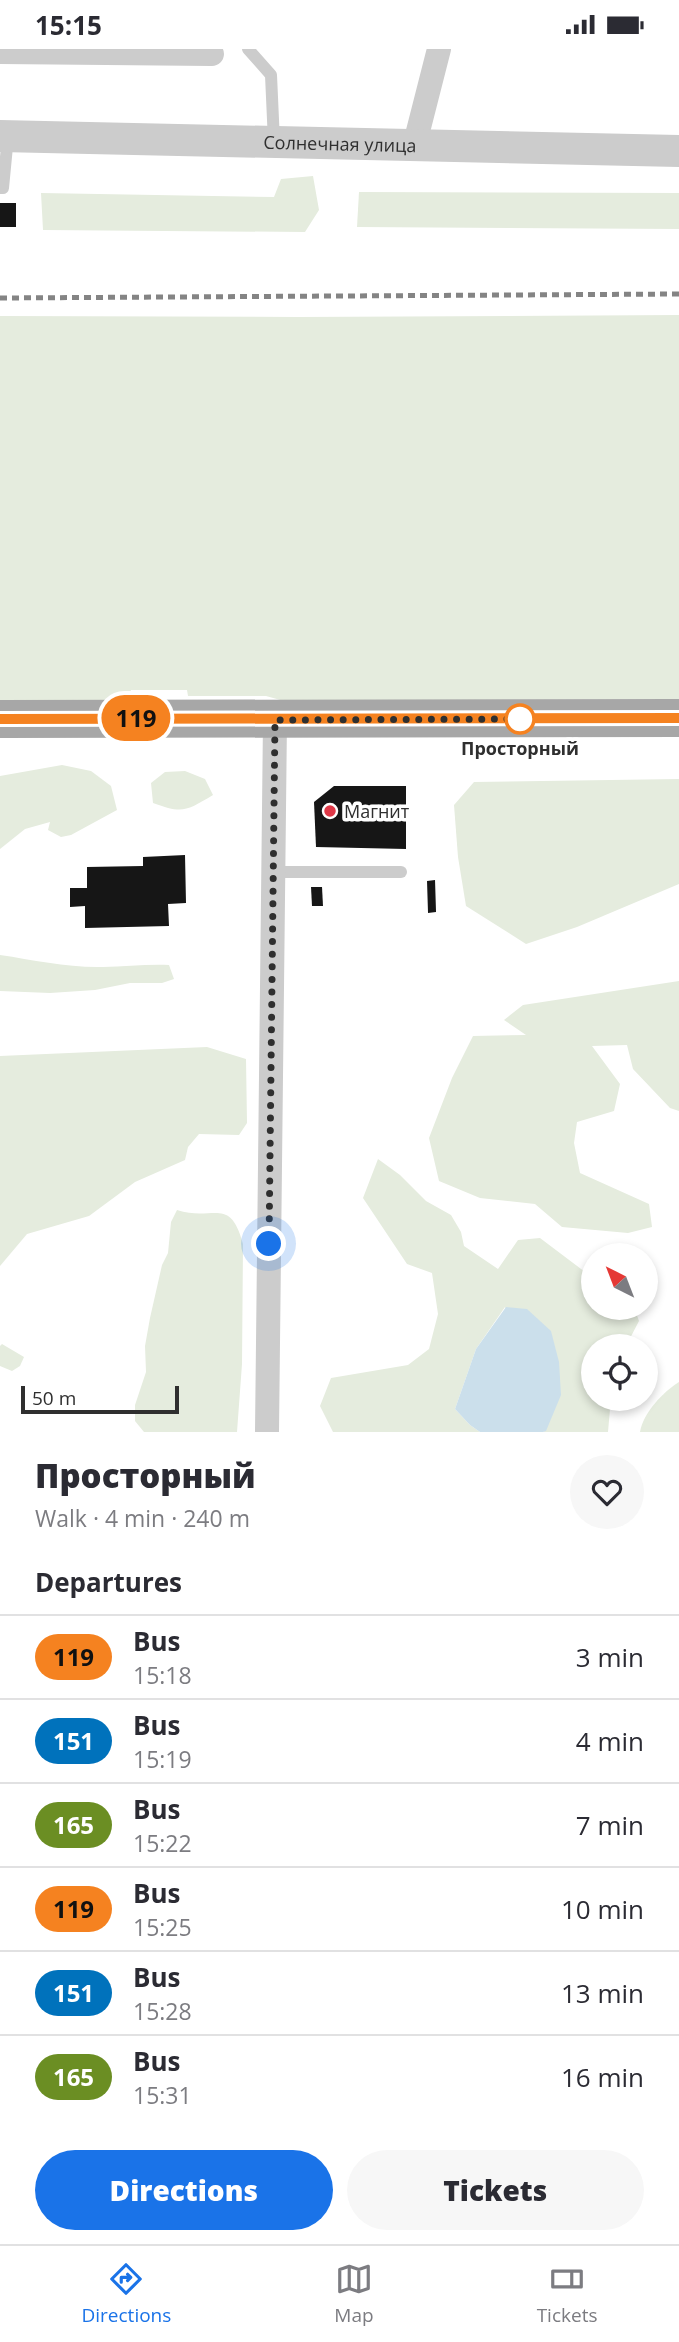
<!DOCTYPE html>
<html lang="en">
<head>
<meta charset="utf-8">
<style>
	body { margin:0; font-family:"Open Sans",sans-serif; background:#f7f7f7; color:#2b2b33; height:100vh; display:flex; flex-direction:column; font-size:26px; white-space:nowrap }
	* { box-sizing:border-box; margin:0 }
	p { font-size:23px; color:#7c7c81 }
	.icon { flex:none; width:38px; height:38px; fill:none; stroke:currentColor; stroke-width:2; stroke-linecap:round; stroke-linejoin:round }
	.map { position:relative; height:1383px; overflow:hidden }
	.details { display:flex; flex-direction:column; background:#fff; flex:1 }
	.details>* { flex:none }
	.badge { padding:0 14px; border-radius:23px; font-size:24px; line-height:46px }
	.needle { width:46px; rotate:318deg }
	.buttons { position:absolute; left:581px; top:1194px; display:grid; gap:14px }
	.buttons a { display:grid; place-items:center; width:77px; height:77px; border-radius:50%; background:#fff; box-shadow:0 4px 10px #0003; font-size:35px }
	.scale { position:absolute; left:21px; bottom:18px; width:158px; box-sizing:border-box; padding-left:7px; border:4px solid #2f2f2f; border-top:0; font-size:19px; line-height:24px; white-space:nowrap; color:#2f2f2f; -webkit-text-stroke:5px #fff; paint-order:stroke }
	.you { position:absolute; width:35px; height:35px; margin:-18px; border:5px solid #fff; border-radius:50%; background:#1a73e8; box-shadow:0 0 0 10px #1a73e833 }
	.map>.badge { position:absolute; translate:-50% -50%; box-shadow:0 0 0 4px #fff }
	h2 { padding:0 35px; font-size:26px; line-height:63px }
	.round { display:grid; place-items:center; flex:none; width:74px; height:74px; border-radius:37px; background:#f7f7f7 }
	.head { display:flex; align-items:center; justify-content:space-between; height:119px; padding:0 35px }
	h1 { font-size:33px; font-weight:800; line-height:52px }
	.primary-button { display:flex; gap:14px; margin-top:auto; padding:14px 35px }
	.primary-button a { flex:1; height:80px; border-radius:42px; background:#1a73e8; color:#fff; font-size:28px; font-weight:800; line-height:80px; text-align:center }
	.primary-button a+a { background:#f7f7f7; color:#2b2b33 }
	ul { padding:0; list-style:none }
	li { display:flex; align-items:center; gap:21px; height:84px; padding:0 35px; border-top:2px solid #e1e1e2 }
	li div { flex:1 }
	li b { display:block; font-size:26px }
	li em { font-style:normal }
	li .badge { min-width:77px; font-weight:700; text-align:center }
	.status { display:flex; justify-content:space-between; align-items:center; height:49px; padding:0 35px; background:#fff; direction:ltr }
	.status svg { height:19px; fill:currentColor }
	.dock { display:flex; justify-content:space-around; align-items:center; height:98px; border-top:2px solid #e1e1e2; background:#fff; font-size:19px; color:#7c7c81 }
	.dock a { display:grid; justify-items:center; gap:4px }
	.dock .current { color:#1a73e8 }
	.map>svg:first-child { display:block }
	.green { fill:#e5ecde }
	.water { fill:#cbdfeb }
	.building { fill:#161616 }
	.lines { fill:none; stroke-linecap:round; stroke-linejoin:round }
	.service { stroke:#ccc; stroke-width:12 }
	.minor { stroke:#ccc; stroke-width:24 }
	.tertiary { stroke:#ccc; stroke-width:32 }
	.primary { stroke:#a7a7a7; stroke-width:38 }
	.rail { stroke:#848484; stroke-width:5; stroke-dasharray:7 5; stroke-linecap:butt }
	.line-casing { stroke:#fff; stroke-width:16 }
	.line { stroke:#f58220; stroke-width:10 }
	.walk { stroke:#2f2f2f; stroke-width:7; stroke-dasharray:0 12.6 }
	.stop-dot { fill:#fff; stroke:#f58220; stroke-width:3.5 }
	.poi-dot { fill:#df3847; stroke:#fff; stroke-width:2.5 }
	.labels { text-anchor:middle; dominant-baseline:central; stroke-width:7; stroke-linejoin:round; paint-order:stroke }
	.street-label { font-size:18px; fill:#2f2f2f; stroke:#fff }
	.stop-label { font-size:18px; font-weight:bold; fill:#2f2f2f; stroke:#fff }
	.poi-label { font-size:18px; fill:#2f2f2f; stroke:#fff; text-anchor:start }
</style>
</head>
<body>
<div class="status"><b>15:15</b><svg viewBox="0 0 49 12"><path d="M0 12V9h3v3zM5 12V6h3v6zM10 12V3h3v9zM15 12V0h3v12zM26 1h20v11H26zM47 4h2v5h-2z"/></svg></div>
<div class="map">
<svg width="679" height="1383" viewBox="0 0 679 1383">
	<rect width="100%" height="100%" fill="#fff"/>
	<!-- green -->
	<g class="green">
		<polygon points="313,127 319,161 305,183 43,181 41,144 274,148 281,130"/>
		<polygon points="359,143 679,144 679,180 357,178"/>
		<polygon points="679,266 679,650 284,652 266,647 188,647 187,641 131,641 129,648 90,654 0,656 0,267 298,268"/>
		<polygon points="62,716 91,722 111,737 117,761 71,786 61,788 48,781 50,773 25,780 0,800 0,727"/>
		<path d="M185 722 205 730 213 746C186 762 183 765 153 754L151 734 165 723Z"/>
		<polygon points="679,730 679,835 577,878 526,895 466,857 458,808 454,756 474,733"/>
		<path d="M0 906C34 911 69 919 103 918 125 918 146 915 169 916L174 930 162 934H130L95 941 50 944 0 942Z"/>
		<polygon points="679,932 679,1062 670,1059 633,1020 627,996 592,997 620,1035 614,1062 577,1073 574,1094 580,1124 649,1155 652,1178 628,1184 562,1178 535,1155 480,1149 439,1132 429,1089 452,1029 473,987 526,986 504,971 523,956"/>
		<polygon points="207,998 246,1010 247,1074 239,1086 199,1085 188,1098 185,1111 135,1133 89,1167 27,1185 0,1217 0,1007"/>
		<polygon points="378,1110 400,1126 426,1152 451,1166 461,1183 464,1197 498,1220 518,1191 540,1189 593,1229 593,1258 634,1258 639,1272 626,1297 593,1297 593,1349 627,1349 610,1360 608,1383 543,1383 546,1381 505,1258 476,1300 455,1360 470,1376 480,1383 333,1383 320,1357 331,1329 408,1316 429,1300 438,1265 432,1224 407,1215 363,1149"/>
		<path d="M177 1161C213 1173 230 1146 243 1195L242 1315 237 1383H144L135 1372V1356L146 1323 145 1297 150 1269 162 1216 168 1204 171 1173Z"/>
		<polygon points="2,1295 24,1308 20,1317 12,1322 0,1317 0,1297"/>
		<path d="M679 1333V1383H640C643 1364 663 1343 679 1333Z"/>
	</g>
	<!-- water -->
	<polygon class="water" points="506,1258 527,1260 551,1282 559,1313 561,1346 546,1382 543,1383 480,1383 470,1376 455,1360 476,1300"/>
	<!-- building -->
	<g class="building">
		<rect x="0" y="154" width="16" height="24"/>
		<polygon points="334,737 406,737 406,800 316,798 314,753"/>
		<polygon points="185,806 186,854 168,855 169,877 85,879 85,857 70,858 70,839 87,839 87,818 143,817 143,808"/>
		<polygon points="435,831 436,863 428,864 427,832"/>
		<polygon points="311,838 322,838 323,857 312,857"/>
	</g>
	<g class="lines">
		<!-- service -->
		<g class="service">
			<polyline points="248,0 271,26 274,93"/>
			<polyline points="0,139 3,139 8,87"/>
			<polyline points="274,823 401,823"/>
		</g>
		<!-- minor -->
		<g class="minor">
			<polyline points="0,3 212,5"/>
			<polyline points="414,98 439,0"/>
			<polyline points="267,1383 275,671"/>
		</g>
		<!-- tertiary -->
		<path class="tertiary" id="s1" d="M0 87 679 102"/>
		<!-- primary -->
		<polyline class="primary" points="0,670 679,669"/>
		<!-- rail -->
		<polyline class="rail" points="0,249 679,245"/>
	</g>
	<g class="lines">
		<defs>
			<polyline id="line" points="0,670 679,669"/>
		</defs>
		<!-- line casing -->
		<use href="#line" class="line-casing"/>
		<!-- line -->
		<use href="#line" class="line"/>
		<!-- walk -->
		<polyline class="walk" points="269,1195 275,671 520,670"/>
	</g>
	<!-- markers -->
	<circle class="stop-dot" cx="520" cy="670" r="14"/>
	<circle class="poi-dot" cx="330" cy="762" r="7"/>
	<g class="labels">
		<!-- street labels -->
		<g class="street-label">
			<text stroke="none"><textPath href="#s1" startOffset="340">Солнечная улица</textPath></text>
		</g>
		<!-- stop labels -->
		<g class="stop-label">
			<text x="520" y="699">Просторный</text>
		</g>
		<!-- poi labels -->
		<g class="poi-label">
			<text x="344" y="762">Магнит</text>
		</g>
	</g>
</svg>
<div class="buttons">
<a><svg class="needle" viewBox="-14 -14 28 28"><path d="M0-13l5 13h-10z" fill="#e53935"/><path d="M0 13l5-13h-10z" fill="#7c7c81"/></svg></a>
<a><svg class="icon" aria-label="locate" viewBox="0 0 24 24"><circle cx="12" cy="12" r="6"/><path d="M12 2v4M12 18v4M2 12h4M18 12h4"/></svg></a>
</div>
<div class="scale">50 m</div>
<div class="you" style="left:269px;top:1195px"></div>
<b class="badge" style="left:136px;top:669px;background:#f58220;color:#111">119</b>
</div>
<section class="details">
<div class="head"><div><h1>Просторный</h1><p>Walk · 4 min · 240 m</p></div><a class="round"><svg class="icon" aria-label="heart" viewBox="0 0 24 24"><path d="M12 20l-8-8c-3-5 5-10 8-4 3-6 11-1 8 4z"/></svg></a></div>
<h2>Departures</h2>
<ul>
<li><span class="badge" style="background:#f58220;color:#111">119</span><div><b>Bus</b><p>15:18</p></div><em>3 min</em></li>
<li><span class="badge" style="background:#0072bc;color:#fff">151</span><div><b>Bus</b><p>15:19</p></div><em>4 min</em></li>
<li><span class="badge" style="background:#6b8e23;color:#fff">165</span><div><b>Bus</b><p>15:22</p></div><em>7 min</em></li>
<li><span class="badge" style="background:#f58220;color:#111">119</span><div><b>Bus</b><p>15:25</p></div><em>10 min</em></li>
<li><span class="badge" style="background:#0072bc;color:#fff">151</span><div><b>Bus</b><p>15:28</p></div><em>13 min</em></li>
<li><span class="badge" style="background:#6b8e23;color:#fff">165</span><div><b>Bus</b><p>15:31</p></div><em>16 min</em></li>
</ul>
<div class="primary-button"><a>Directions</a><a>Tickets</a></div>
</section>
<nav class="dock">
<a class="current"><svg class="icon" aria-label="directions" viewBox="0 0 24 24"><path d="M12 3l9 9-9 9-9-9zM9 14v-3h6M13 9l2 2-2 2"/></svg>Directions</a>
<a><svg class="icon" aria-label="map" viewBox="0 0 24 24"><path d="M3 6l6-2 6 2 6-2v14l-6 2-6-2-6 2zM9 4v14M15 6v14"/></svg>Map</a>
<a><svg class="icon" aria-label="tickets" viewBox="0 0 24 24"><path d="M3 7h18v10H3zM15 7v10"/></svg>Tickets</a>
</nav>
</body>
</html>
